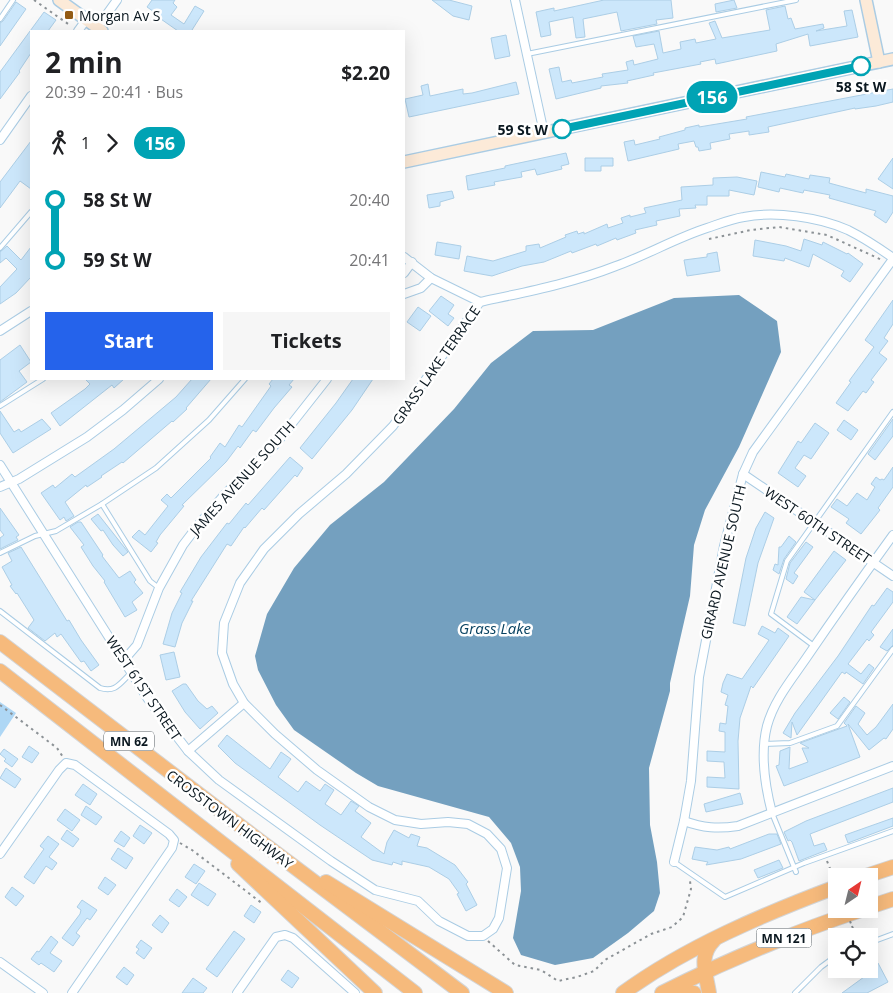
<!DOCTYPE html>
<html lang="en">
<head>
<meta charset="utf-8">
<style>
	body { margin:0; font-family:"Open Sans",sans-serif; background:#f6f6f6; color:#202124; height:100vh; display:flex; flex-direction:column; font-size:19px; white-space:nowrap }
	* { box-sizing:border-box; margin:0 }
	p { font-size:16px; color:#757577 }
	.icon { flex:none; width:28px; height:28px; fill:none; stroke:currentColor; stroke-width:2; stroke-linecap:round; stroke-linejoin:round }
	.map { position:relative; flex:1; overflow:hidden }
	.panel { position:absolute; left:30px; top:30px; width:375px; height:350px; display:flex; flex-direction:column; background:#fff; border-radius:0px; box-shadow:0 5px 20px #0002 }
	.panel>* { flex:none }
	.badge { padding:0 10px; border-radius:16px; font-size:18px; line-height:32px }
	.needle { width:32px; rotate:35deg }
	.fabs { position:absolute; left:828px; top:868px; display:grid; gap:10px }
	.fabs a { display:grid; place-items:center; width:50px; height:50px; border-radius:0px; background:#fff; box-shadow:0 5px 20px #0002; font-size:25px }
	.map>.badge { position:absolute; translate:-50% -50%; box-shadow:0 0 0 2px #fff }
	.legs { display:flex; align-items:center; gap:8px; height:55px; padding:0 15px; font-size:16px }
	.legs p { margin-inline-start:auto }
	.headline { display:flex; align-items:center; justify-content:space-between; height:85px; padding:0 15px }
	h1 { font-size:28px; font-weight:700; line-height:38px }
	.action { display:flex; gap:10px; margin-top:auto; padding:10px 15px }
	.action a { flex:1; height:58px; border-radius:0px; background:#2563eb; color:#fff; font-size:20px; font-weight:700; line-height:58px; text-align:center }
	.action a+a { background:#f6f6f6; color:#202124 }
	ul { padding:0 15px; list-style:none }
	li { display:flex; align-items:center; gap:18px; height:60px; font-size:19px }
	li i { display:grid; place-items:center; width:8px; height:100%; margin:0 6px; background:currentColor }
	li i::after { content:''; width:12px; height:12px; margin:-6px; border:4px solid; border-radius:50%; background:#fff }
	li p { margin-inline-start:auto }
	li:first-child i { background:linear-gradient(#0000 50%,currentColor 0) }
	li:last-child i { background:linear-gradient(currentColor 50%,#0000 0) }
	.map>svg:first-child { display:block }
	.green { fill:#aed7f5 }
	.water { fill:#74a0bf }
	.building { fill:#cce7fb; stroke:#accee6 }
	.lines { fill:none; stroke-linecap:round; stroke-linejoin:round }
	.lane-casing { stroke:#aacce4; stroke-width:6 }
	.street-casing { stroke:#aacce4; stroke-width:10 }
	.secondary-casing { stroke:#aacce4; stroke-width:14 }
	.highway-casing { stroke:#d3d5d7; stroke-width:16 }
	.path { stroke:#8c9296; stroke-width:2; stroke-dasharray:2.5 4; stroke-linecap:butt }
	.lane { stroke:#fff; stroke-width:4 }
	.street { stroke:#fff; stroke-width:8 }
	.secondary { stroke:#fcead8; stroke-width:11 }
	.highway { stroke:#f6ba7c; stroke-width:14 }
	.path-bridge { stroke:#8c9296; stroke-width:2; stroke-dasharray:2.5 4; stroke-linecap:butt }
	.line-1-casing { stroke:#fff; stroke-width:11 }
	.line-1 { stroke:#00a3b4; stroke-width:8 }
	.poi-dot { fill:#945c16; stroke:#fff; stroke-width:2 }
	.stop-1-dot { fill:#fff; stroke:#00a3b4; stroke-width:2.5 }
	.labels { text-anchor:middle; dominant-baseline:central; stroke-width:5; stroke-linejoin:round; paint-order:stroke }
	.shield { fill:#fff; stroke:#545d63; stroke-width:1 }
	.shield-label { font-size:12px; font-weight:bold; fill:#0b1820 }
	.poi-label { font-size:14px; fill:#0b1820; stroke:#fff; text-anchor:start }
	.stop-label { font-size:14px; font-weight:bold; fill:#0b1820; stroke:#fff }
	.street-label { font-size:14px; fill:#0b1820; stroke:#fff }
	.water-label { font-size:15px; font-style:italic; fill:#084261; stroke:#fff }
</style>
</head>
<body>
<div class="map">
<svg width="893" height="993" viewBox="0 0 893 993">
	<rect width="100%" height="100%" fill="#f9f9f9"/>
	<!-- green -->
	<polygon class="green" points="0,702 16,713 0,737"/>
	<!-- water -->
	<polygon class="water" points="739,295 777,321 781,352 739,447 705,510 694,545 690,596 670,683 670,691 649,768 650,825 657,862 660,893 654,911 628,933 593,958 555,965 521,955 513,938 521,891 520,867 511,843 489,817 378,786 356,773 294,730 276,705 258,670 255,656 267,614 294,568 330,525 384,482 454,409 491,363 533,331 593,330 674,298"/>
	<!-- building -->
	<g class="building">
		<polygon points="152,0 175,0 173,3 177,7 171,15 184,24 195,6 204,11 192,30 194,31 178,31 158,17 160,16 147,7"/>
		<polygon points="432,0 449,0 472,6 469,20 453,16"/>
		<polygon points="604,0 671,0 673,18 656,20 657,24 621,31 617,12 583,19 585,37 576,38 573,17 549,22 551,35 541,37 536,12 554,8 554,11"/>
		<polygon points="734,0 737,8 716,12 715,4"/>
		<polygon points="16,2 26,9 0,46 0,23 3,21"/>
		<polygon points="785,6 788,19 791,18 795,29 823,24 824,28 816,31 847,26 844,11 852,10 858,37 810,46 808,34 776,44 777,51 716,64 715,59 700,62 701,64 653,73 654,75 627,81 628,83 601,86 601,88 556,99 549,69 559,67 562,82 571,80 572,83 603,77 602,74 628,70 626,62 633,60 634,65 658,59 654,44 636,47 633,36 659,31 663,53 681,49 680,42 695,39 696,43 716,39 709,23 715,21 722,38 770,30 766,10"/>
		<polygon points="44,12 56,20 48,31 31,31 31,53 19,71 20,72 0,99 0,72"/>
		<polygon points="506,35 510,56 495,59 491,38"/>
		<polygon points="516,82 519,94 409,117 405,99 423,95 421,86 428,84 430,96 463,89 463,94 472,93"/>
		<polygon points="893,89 893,102 876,106 855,109 855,108 768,127 769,132 749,135 749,131 729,134 730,139 710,143 711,149 699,151 698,147 696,147 694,141 678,144 679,149 628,161 624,142 634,140 635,145 660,139 659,137 685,130 685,128 699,125 699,127 747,119 746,117"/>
		<polygon points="31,141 31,189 20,181 0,208 0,182"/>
		<polygon points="566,153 569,164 561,166 562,169 537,175 535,169 521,172 522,177 494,182 495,185 468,190 466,176 505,168 505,166"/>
		<polygon points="585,158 613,158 613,166 601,166 601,171 585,171"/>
		<polygon points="893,158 893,189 878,179"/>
		<polygon points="761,172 785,177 786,174 809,179 810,175 830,178 829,183 866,193 866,189 893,196 893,212 886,223 874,215 876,211 829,198 830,195 804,190 803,193 780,188 779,192 758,187"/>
		<polygon points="737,177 757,181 754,195 729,190 729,196 707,196 707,205 695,205 696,208 679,209 680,216 656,221 657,225 635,230 636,233 617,240 616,238 597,246 596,244 572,253 571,251 544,262 522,266 492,276 464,271 467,256 493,261 526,251 526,246 539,244 540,248 566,237 565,235 577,231 578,234 584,232 584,234 607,224 608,228 623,223 621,218 630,215 630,217 646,213 644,208 682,200 681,187 713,185 713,178"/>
		<polygon points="452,191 454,198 440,202 440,206 429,208 427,195"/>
		<polygon points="804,239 822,245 823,242 847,254 848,253 863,264 850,282 841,276 844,271 813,254 809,267 785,258 784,261 753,256 755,240 786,246 801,251"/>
		<polygon points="437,242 461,246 459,259 435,255"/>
		<polygon points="7,246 21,260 31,247 31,277 16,293 0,304 0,287 17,269 6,258 0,263 0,252"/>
		<polygon points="717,252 720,271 687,276 684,260 707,257 707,254"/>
		<polygon points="441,296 454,305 448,314 454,318 448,326 429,311"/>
		<polygon points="893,300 893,324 884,338 888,341 879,353 887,359 871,380 874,382 866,393 863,391 848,411 836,403 851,382 849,381 874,347 865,340"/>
		<polygon points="418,307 431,316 420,331 407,322"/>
		<polygon points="20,345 31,362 19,371 27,382 0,402 0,360"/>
		<polygon points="85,379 124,379 114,388 112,385 60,426 51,413 85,389 90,384"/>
		<polygon points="192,379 211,379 186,408 187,409 173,422 172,421 123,463 122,462 101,476 102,477 87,487 86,485 65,502 74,516 66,521 64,517 60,520 41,493 53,485 55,488 72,474 75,477 114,449 176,397"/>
		<polygon points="273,379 294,379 289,385 292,387 274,408 256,432 253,430 240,448 238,446 226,462 182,505 184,506 160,535 156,542 158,543 151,552 132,537 139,530 145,535 168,506 161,500 167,494 171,498 211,458 210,457 220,443 225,447 239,425 242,427 271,386 269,384"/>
		<polygon points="353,379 373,379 352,410 312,459 300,448 336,403"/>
		<polygon points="0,411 14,432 19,429 21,432 42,419 51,429 13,453 0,433"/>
		<polygon points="893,419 893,436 875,460 868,454"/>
		<polygon points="844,420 858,430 851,440 837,430"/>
		<polygon points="815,423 829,433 811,459 804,455 795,468 806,476 798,487 778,473 798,441 801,443"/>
		<polygon points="290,457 303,468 297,477 295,475 264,510 262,508 245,528 244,527 231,546 227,544 191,601 193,601 182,623 175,647 163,644 172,613 182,593 180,592 201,557 227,523 229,524 246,503 248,505"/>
		<polygon points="893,467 893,487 878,508 880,510 861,534 846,523 849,519 831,507 837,499 847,506 857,493 867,500 875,487 871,484 876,477 880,480 882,479 884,480"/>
		<polygon points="0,508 19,535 16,537 18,540 0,549 0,538 4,535 0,530"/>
		<polygon points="765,512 774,518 758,563 745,626 733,623 746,558 756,528"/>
		<polygon points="98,514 128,552 123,556 113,545 103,530 101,531 91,519"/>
		<polygon points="78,522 81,522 103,555 102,556 119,578 130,571 136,580 134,582 143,593 132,602 137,610 125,617 104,582 105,581 93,566 81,547 84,545 70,527"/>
		<polygon points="789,536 796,542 784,559 779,574 773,570 775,564 778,565 779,547 781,547"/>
		<polygon points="806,542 813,547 794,573 798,576 793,584 786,579 790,563"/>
		<polygon points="21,547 67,621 69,620 81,640 99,665 91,671 84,661 81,662 61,634 57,637 55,633 45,641 28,628 34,620 17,593 16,594 10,586 12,585 2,567 12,561 8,553"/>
		<polygon points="834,551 846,560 815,600 804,592"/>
		<polygon points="887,588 893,592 893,602 871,632 874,635 869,641 867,639 848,664 861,674 869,664 874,668 863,684 846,672 845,674 842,672 797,735 792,722 791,738 783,733 795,713 838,656 872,605 874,606"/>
		<polygon points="801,597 815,600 797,624 787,617"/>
		<polygon points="762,626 775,633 778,628 789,636 753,688 751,686 740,718 738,741 739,789 707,787 707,777 725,778 724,762 707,761 707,751 725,752 725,732 719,731 720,723 726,724 728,706 725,705 728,695 721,692 723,683 727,674 742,679 767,643 769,640 758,634"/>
		<polygon points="893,629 893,645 887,651 880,647"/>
		<polygon points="174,652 180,677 166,680 160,655"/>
		<polygon points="183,684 186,684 198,701 207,709 212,706 218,713 200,729 185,712 172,691"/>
		<polygon points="844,697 850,702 838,719 830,713"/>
		<polygon points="893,704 893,729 886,739 884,738 869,750 848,724 860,757 784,786 776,766 779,765 780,751 790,747 789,769 808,762 802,748 809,748 800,743 847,726 844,723 856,706 865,713 858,724 867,735 876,727"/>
		<polygon points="227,735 270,769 281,752 291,759 278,777 298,792 306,781 320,791 325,784 334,790 325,804 341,815 351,801 359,806 355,811 371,823 361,837 384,854 387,842 394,830 409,838 411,834 420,837 417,846 427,848 455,865 468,882 466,884 477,905 466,911 457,894 459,893 449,879 429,867 402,861 402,865 393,862 392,865 372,860 320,825 235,763 218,746"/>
		<polygon points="29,746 39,753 32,763 22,757"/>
		<polygon points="4,749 18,759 12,767 4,761 6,759 0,754"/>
		<polygon points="6,768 21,779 15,788 0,778"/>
		<polygon points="83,784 97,794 90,805 75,795"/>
		<polygon points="893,788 893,802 810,834 814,846 824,843 827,850 799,861 792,842 790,840 788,841 784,832 806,821"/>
		<polygon points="740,793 743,804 706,812 704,804"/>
		<polygon points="86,806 102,817 96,825 81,815"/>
		<polygon points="65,809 80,820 72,831 57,820"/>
		<polygon points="893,818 893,826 848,843 845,835"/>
		<polygon points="140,825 152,833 144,844 133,836"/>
		<polygon points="67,830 79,839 73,847 61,839"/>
		<polygon points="121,831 130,838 124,847 114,841"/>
		<polygon points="769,834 777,834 781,844 741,859 706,865 708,862 692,859 695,847 717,850 729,847 730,849"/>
		<polygon points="48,836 59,844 49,857 57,863 52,870 46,866 34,884 24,877 44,849 40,846"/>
		<polygon points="118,848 133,858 126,869 111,859"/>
		<polygon points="779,860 783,868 758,878 754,870"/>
		<polygon points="194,864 205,871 196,884 185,877"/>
		<polygon points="105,877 116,885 108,895 98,888"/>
		<polygon points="199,883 216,894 208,906 191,895"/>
		<polygon points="12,887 24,896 16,906 5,897"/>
		<polygon points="177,889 187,897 179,907 169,900"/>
		<polygon points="82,900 97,910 90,920 87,918 76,933 80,936 73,946 62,938 80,914 81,910 77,907"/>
		<polygon points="251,905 261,912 254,923 244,916"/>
		<polygon points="160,915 169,923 162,933 152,925"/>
		<polygon points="234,931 245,939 217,977 206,969"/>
		<polygon points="51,936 58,942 50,953 62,961 54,972 41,963 39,965 31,959 37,951 39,952"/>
		<polygon points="141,940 152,948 144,959 136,953 139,949 136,947"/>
		<polygon points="878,963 888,982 867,993 842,993 864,977 858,969 869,969"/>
		<polygon points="124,967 134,975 127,985 116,977"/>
		<polygon points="288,970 299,978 292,988 281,980"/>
		<polygon points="193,978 207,988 203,993 182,993"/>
	</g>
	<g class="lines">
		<defs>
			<g id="lane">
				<polyline points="0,19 13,0"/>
				<polyline points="527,54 796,0"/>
				<polyline points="0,248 31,212"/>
				<polyline points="0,406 43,379"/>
				<polyline points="102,504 150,581 159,588"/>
				<polyline points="0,553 35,536 56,531 102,504 156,468 209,420 245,379"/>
				<path d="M0 611 100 688C116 693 120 683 131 673"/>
				<polyline points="814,646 771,614 787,561 893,412"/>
				<polyline points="764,744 790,743 837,726 893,649"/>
				<polyline points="772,813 796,872"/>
				<polyline points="674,862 725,897 804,863 893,831"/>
				<polyline points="869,943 893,934"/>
				<polyline points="795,993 821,967 836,956"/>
			</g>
			<g id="street">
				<polyline points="515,0 544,133"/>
				<polyline points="97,28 117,0"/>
				<polyline points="78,31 86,20"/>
				<polyline points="0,140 31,96"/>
				<polyline points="404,257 431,278 480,302"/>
				<polyline points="404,273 412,262"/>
				<polyline points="404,294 421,288 431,278"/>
				<polyline points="0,331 31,311"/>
				<path d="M0 465 148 699 188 751 219 780 331 861 375 890 418 901 439 921 468 936H483L493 929 499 918 507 868 501 849 487 834 468 824 448 822 421 824 395 820 369 807 317 770 275 734 244 703 233 684 222 653 224 623 240 583 264 549 299 514 346 474 393 426 480 302C526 292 573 283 616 266 647 255 676 238 707 228 719 224 731 219 744 217 775 211 819 217 848 230 864 238 879 248 893 258"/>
				<polyline points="743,474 893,576"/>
				<polyline points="0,487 19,479 87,437 123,410 159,379"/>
				<polyline points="124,660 137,645 159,588 183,545 199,524 225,494 275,445 327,379"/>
				<polyline points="188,751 244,703"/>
				<path d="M772 813C765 786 760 754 767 726 774 700 792 679 807 657 835 616 864 575 893 535"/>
				<path d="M684 821C703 828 718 829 738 826L893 766"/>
				<polyline points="0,854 59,770 66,763 75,765 169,834 174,840 172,848 72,993"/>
				<polyline points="674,862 684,821 691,781 699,677 724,546 743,474 753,452 893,259"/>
				<polyline points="0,962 43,993"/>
				<polyline points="237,993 276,937 285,935 293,938 355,993"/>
			</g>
			<g id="secondary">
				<polyline points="59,0 102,31"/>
				<polyline points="866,0 879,62"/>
				<polyline points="404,162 893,59"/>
			</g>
			<g id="highway">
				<polyline points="0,642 256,838 462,993"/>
				<polyline points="0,671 415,993"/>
				<polyline points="238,864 375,993"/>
				<polyline points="866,876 893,867"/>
				<polyline points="326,882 506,993"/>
				<polyline points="869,907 893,899"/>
				<polyline points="669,992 677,991 694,993"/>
				<path d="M623 993C686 947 764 914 836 887"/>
				<path d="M662 993C727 960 795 932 864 909"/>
				<path d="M709 993C706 973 698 956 714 940"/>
			</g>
		</defs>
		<!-- lane casing -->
		<use href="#lane" class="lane-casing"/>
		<!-- street casing -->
		<use href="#street" class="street-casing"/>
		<!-- secondary casing -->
		<use href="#secondary" class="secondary-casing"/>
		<!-- highway casing -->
		<use href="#highway" class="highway-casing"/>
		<!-- path -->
		<g class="path">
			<polyline points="34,0 71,26"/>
			<polyline points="709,239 751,230 779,227 827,235 882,260"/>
			<polyline points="0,705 57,748 63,757"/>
			<polyline points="180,843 192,850 263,904"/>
			<polyline points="827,861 833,876"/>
			<polyline points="852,926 856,936"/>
			<polyline points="862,936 877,931 880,933"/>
			<polyline points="488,941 515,965 541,970 558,981 577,977 594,971 605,960 651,934 672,927 683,917 691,889 690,881"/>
		</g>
		<!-- lane -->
		<use href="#lane" class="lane"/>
		<!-- street -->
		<use href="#street" class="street"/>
		<!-- secondary -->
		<use href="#secondary" class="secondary"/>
		<!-- highway -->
		<use href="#highway" class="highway"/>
		<!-- path-bridge -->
		<polyline class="path-bridge" points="845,909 852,926"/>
	</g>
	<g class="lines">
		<defs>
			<polyline id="line-1" points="562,129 861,66"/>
		</defs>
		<!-- line-1 casing -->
		<use href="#line-1" class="line-1-casing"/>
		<!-- line-1 -->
		<use href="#line-1" class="line-1"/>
	</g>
	<!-- markers -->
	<rect class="poi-dot" x="64" y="10" width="10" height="10" rx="2.5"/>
	<g class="stop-1-dot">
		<circle cx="861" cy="66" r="9"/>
		<circle cx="562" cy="129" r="9"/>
	</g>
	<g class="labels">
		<!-- shield labels -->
		<g class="shield">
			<rect x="104" y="731.5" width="50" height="19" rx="4"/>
			<rect x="756.5" y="928.5" width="55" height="19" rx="4"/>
		</g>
		<g class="shield-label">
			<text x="129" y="741">MN 62</text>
			<text x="784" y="938">MN 121</text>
		</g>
		<!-- poi labels -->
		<g class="poi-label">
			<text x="79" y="15">Morgan Av S</text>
		</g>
		<!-- stop labels -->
		<g class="stop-label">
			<text x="861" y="86">58 St W</text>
			<text x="548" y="129" text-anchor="end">59 St W</text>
		</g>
		<!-- street labels -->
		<g class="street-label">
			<text transform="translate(436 365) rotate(-55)">GRASS LAKE TERRACE</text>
			<text transform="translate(242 478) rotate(-48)">JAMES AVENUE SOUTH</text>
			<text transform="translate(818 525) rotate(34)">WEST 60TH STREET</text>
			<text transform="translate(723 562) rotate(-77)">GIRARD AVENUE SOUTH</text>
			<text transform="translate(144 688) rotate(56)">WEST 61ST STREET</text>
			<text transform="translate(230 819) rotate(37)">CROSSTOWN HIGHWAY</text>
		</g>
		<!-- water labels -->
		<g class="water-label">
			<text x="495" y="628">Grass Lake</text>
		</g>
	</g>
</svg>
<div class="fabs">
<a><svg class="needle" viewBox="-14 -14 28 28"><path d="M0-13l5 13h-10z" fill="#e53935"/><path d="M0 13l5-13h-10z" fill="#757577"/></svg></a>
<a><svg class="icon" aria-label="locate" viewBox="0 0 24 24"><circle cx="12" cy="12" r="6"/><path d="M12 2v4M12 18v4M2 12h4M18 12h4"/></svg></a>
</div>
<b class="badge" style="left:712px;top:97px;background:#00a3b4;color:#fff">156</b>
<section class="panel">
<div class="headline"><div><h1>2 min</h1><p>20:39 – 20:41 · Bus</p></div><b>$2.20</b></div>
<div class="legs"><svg class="icon" aria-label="walk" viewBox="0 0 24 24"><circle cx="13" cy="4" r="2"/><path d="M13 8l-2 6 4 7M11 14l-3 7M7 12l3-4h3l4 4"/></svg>1<svg class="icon" aria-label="forward" viewBox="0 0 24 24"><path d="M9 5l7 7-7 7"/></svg><b class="badge" style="background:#00a3b4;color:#fff">156</b></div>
<ul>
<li><i style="color:#00a3b4"></i><b>58 St W</b><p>20:40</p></li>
<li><i style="color:#00a3b4"></i><b>59 St W</b><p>20:41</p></li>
</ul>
<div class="action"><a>Start</a><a>Tickets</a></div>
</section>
</div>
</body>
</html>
